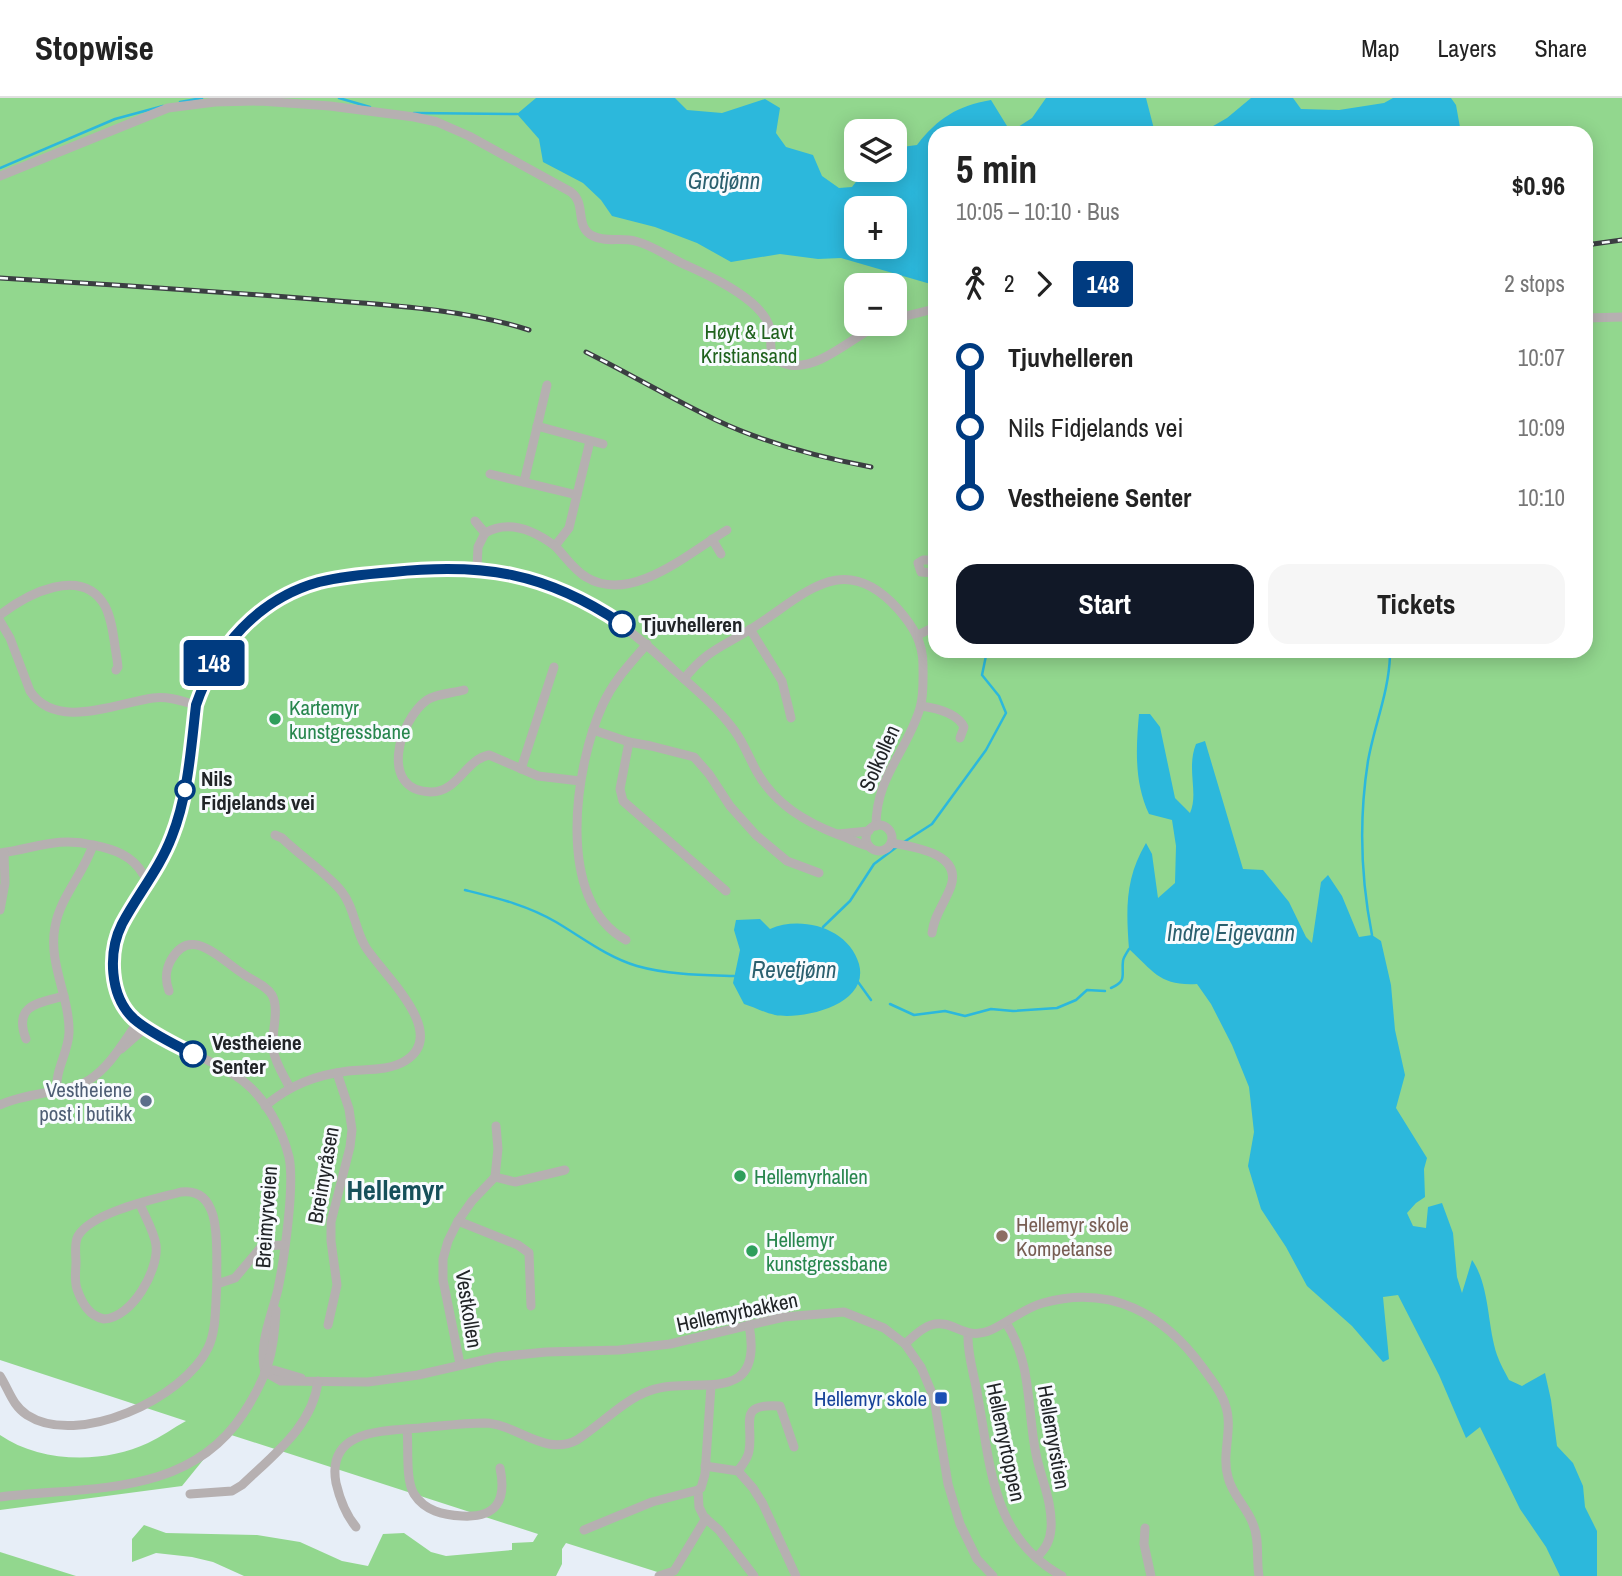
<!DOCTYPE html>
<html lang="en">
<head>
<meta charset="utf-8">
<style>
	body { margin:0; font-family:"Archivo Narrow",sans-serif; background:#f6f6f6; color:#222; height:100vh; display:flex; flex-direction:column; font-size:26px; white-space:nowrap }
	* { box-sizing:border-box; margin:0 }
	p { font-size:23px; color:#767676 }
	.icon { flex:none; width:38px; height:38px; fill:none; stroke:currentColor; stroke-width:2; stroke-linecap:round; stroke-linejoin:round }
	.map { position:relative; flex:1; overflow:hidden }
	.drawer { position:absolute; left:928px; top:28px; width:665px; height:532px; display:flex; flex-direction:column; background:#fff; border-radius:21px; box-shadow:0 4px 18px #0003 }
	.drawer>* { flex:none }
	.badge { padding:0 14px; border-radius:5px; font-size:24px; line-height:46px }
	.tools { position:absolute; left:844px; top:21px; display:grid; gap:14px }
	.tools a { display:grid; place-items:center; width:63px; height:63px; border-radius:14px; background:#fff; box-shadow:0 4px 18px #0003; font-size:35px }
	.map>.badge { position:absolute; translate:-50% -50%; box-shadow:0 0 0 4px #fff }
	.legs { display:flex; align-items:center; gap:10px; height:77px; padding:0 28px; font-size:23px }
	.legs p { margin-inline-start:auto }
	.overview { display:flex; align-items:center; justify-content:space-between; height:119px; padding:0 28px }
	h1 { font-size:38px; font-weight:700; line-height:52px }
	.button { display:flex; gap:14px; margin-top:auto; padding:14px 28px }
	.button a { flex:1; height:80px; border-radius:21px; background:#111827; color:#fff; font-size:28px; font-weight:700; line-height:80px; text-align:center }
	.button a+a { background:#f6f6f6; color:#222 }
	ul { padding:0 28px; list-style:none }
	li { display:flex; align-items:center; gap:24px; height:70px; font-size:26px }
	li i { display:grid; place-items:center; width:10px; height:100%; margin:0 9px; background:currentColor }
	li i::after { content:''; width:18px; height:18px; margin:-9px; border:5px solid; border-radius:50%; background:#fff }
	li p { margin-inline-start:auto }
	li:first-child i { background:linear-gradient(#0000 50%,currentColor 0) }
	li:last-child i { background:linear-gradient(currentColor 50%,#0000 0) }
	header { display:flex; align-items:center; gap:42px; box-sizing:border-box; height:98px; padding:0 35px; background:#fff; border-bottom:2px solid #e0e0e0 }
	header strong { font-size:33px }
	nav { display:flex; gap:38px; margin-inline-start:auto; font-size:24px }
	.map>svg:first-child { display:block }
	.green { fill:#92d78e; fill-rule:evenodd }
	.water { fill:#2cb8dc; fill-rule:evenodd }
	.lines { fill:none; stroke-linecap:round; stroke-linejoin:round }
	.stream { stroke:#2cb8dc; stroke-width:2.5 }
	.minor { stroke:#b6b0b1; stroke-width:9 }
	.rail-casing { stroke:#3b3e42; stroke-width:5 }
	.rail { stroke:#f8fbfe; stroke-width:2.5; stroke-dasharray:8; stroke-linecap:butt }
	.line-1-casing { stroke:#fff; stroke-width:16 }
	.line-1 { stroke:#003b80; stroke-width:10 }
	.stop-1-dot { fill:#fff; stroke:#003b80; stroke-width:3.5 }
	.leisure-dot { fill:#2e9e5b; stroke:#f8fbfe; stroke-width:2.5 }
	.service-dot { fill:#5c6f8a; stroke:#f8fbfe; stroke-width:2.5 }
	.education-dot { fill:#8d6e63; stroke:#f8fbfe; stroke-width:2.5 }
	.transit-dot { fill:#1a4fb4; stroke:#f8fbfe; stroke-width:2.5 }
	.labels { text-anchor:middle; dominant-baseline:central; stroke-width:6; stroke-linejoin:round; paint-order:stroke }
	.park-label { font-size:21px; fill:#1f621d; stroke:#f8fbfe }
	.stop-label { font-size:21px; font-weight:bold; fill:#212427; stroke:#f8fbfe; text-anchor:start }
	.leisure-label { font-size:21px; fill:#27864d; stroke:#f8fbfe; text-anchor:start }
	.street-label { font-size:21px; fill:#212427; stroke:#f8fbfe }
	.service-label { font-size:21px; fill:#4e5e75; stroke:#f8fbfe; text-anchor:end }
	.education-label { font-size:21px; fill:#785e54; stroke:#f8fbfe; text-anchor:start }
	.transit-label { font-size:21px; fill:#164399; stroke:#f8fbfe; text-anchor:end }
	.water-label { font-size:23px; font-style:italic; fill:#2b606f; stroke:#f8fbfe }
	.district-label { font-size:28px; font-weight:bold; fill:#16505a; stroke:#f8fbfe }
</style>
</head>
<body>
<header>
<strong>Stopwise</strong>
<nav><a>Map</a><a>Layers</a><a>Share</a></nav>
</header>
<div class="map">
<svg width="1622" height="1478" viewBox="0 0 1622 1478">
	<rect width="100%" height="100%" fill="#e7eef7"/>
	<!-- green -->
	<g class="green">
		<path d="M0 0H1622V1478H670L566 1445 562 1451V1466L556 1478H244L213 1464 192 1459 156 1455 132 1464V1441L144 1427 166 1435 257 1437 300 1444 342 1463 368 1468 383 1436 404 1435 431 1454 446 1458 512 1452V1445L533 1444 538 1436 225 1335 182 1388 0 1412V1337C40 1365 104 1366 148 1345 161 1339 173 1330 186 1323L0 1262ZM856 33H894V72H856ZM934 35H1586V553H934ZM856 110H894V149H856ZM856 187H894V226H856Z"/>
		<polygon points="0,1454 76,1478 0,1478"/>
	</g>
	<!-- water -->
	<g class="water">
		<path d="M536 0H675L687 12 722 15 765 1 780 10 776 35 786 49 813 57 822 78 839 90 852 89 865 72H894V50L917 47C938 20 957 8 991 2L1007 28 1015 31 1032 20 1046 0H1146L1154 31 1161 35H934V187L841 160 818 161 780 156 731 164 697 145 655 129 612 118 601 102 583 85 543 64 539 41 517 16ZM894 110V149H856V110Z"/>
		<polygon points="1251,0 1293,0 1301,11 1339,12 1384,5 1393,0 1451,0 1456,7 1461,35 1201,35 1227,20"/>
		<path d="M1139 616H1150L1160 629 1175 700 1190 715C1199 695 1186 671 1196 646L1205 643 1243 771 1263 772 1289 804 1306 839 1312 845 1321 784 1328 777 1342 798 1359 839 1372 837 1381 843 1391 887 1395 932 1405 977 1396 1010 1427 1060 1424 1071 1425 1099 1416 1105 1407 1115 1413 1128 1426 1130 1428 1109 1442 1105 1453 1135 1457 1179 1462 1195 1472 1162C1490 1188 1487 1227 1497 1257 1500 1266 1505 1274 1509 1282L1522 1288 1545 1275 1551 1302 1557 1348 1573 1365 1583 1388 1585 1409 1597 1433V1478H1560L1546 1449 1520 1411 1480 1329 1466 1340 1439 1277 1398 1197 1383 1199 1389 1261 1383 1264 1352 1228 1307 1188 1286 1149 1261 1111 1248 1068 1254 1034 1249 989 1232 947 1211 906 1197 886C1160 888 1154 874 1129 851 1126 812 1125 780 1146 745L1152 756 1158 800 1175 785 1176 748 1172 722 1149 716C1134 684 1136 650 1139 616Z"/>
		<path d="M760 821 770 831C801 817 849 830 859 866 870 907 803 922 775 917 765 915 754 909 744 906L733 885 740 852 734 832 736 822Z"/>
	</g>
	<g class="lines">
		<!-- stream -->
		<g class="stream">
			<polyline points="339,0 370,9"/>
			<polyline points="180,4 202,0"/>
			<polyline points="414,15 517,16"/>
			<polyline points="0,70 115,21 163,8"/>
			<polyline points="904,744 932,726 986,652 1006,615 999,598 982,577 987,553"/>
			<path d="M465 792C497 800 527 807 556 824 583 840 607 859 637 868 669 877 702 877 734 878"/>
			<polyline points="823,829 850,803 874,766 898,748"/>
			<path d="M1372 837C1361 781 1359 720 1368 663 1374 628 1389 594 1390 557"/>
			<polyline points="858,884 871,902"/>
			<path d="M1111 890C1128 883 1121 876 1123 863 1123 860 1128 853 1129 851"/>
			<polyline points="890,906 914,917 945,913 965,918 991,911 1013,913 1057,910 1076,902 1087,892 1105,893"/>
		</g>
		<!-- minor -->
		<g class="minor">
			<path d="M0 78 168 10 215 4 260 3 330 8 414 19 437 24 469 38 571 94C587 106 574 129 593 138 606 145 621 139 635 143 655 148 669 160 688 168 710 178 733 189 752 205 760 212 768 221 770 231 773 248 764 262 790 267 821 272 855 236 881 226"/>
			<polyline points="1586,220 1622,219"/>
			<polyline points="894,221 934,211"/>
			<polyline points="537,328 603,346"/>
			<polyline points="490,376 577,397"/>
			<polyline points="524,384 547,287"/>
			<polyline points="475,423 485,435 478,449 477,470"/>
			<path d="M485 435C509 421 535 433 555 448L569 430 590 343"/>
			<polyline points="712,441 721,456"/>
			<path d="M555 448C565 458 574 472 586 479 631 507 690 454 727 432"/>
			<polyline points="934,462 923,462 918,465 921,474 934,475"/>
			<path d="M0 517C27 496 82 467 105 508 113 523 114 545 117 561L118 569 116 572"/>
			<path d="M0 523 10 540 30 593C56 633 117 605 153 600 168 598 182 603 196 607"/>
			<polyline points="750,531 782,583 791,620"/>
			<polyline points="918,537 934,529"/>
			<path d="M684 581C707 552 722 549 751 531 803 499 842 449 898 511 913 528 923 544 923 567 923 581 924 597 920 610 907 654 876 678 876 728"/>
			<path d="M464 592C453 595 436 596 427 602 399 622 378 693 431 694 458 694 465 662 489 657L538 678 580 683"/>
			<path d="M921 608C936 610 957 615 964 629L960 640"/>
			<polyline points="593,632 629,644 651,648 694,659 709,676 730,708 756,737 787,763 819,775"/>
			<polyline points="629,644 620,691 623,703 726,793"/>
			<polyline points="521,671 554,569"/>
			<circle cx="879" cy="740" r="13"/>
			<polyline points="838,736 869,733"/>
			<path d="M892 745C913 749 962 755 951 788 945 805 934 817 932 835"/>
			<path d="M93 747C113 751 132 757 143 776"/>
			<path d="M0 755C34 751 57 738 93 747 84 775 60 799 55 829 48 866 70 899 69 935 68 955 55 972 57 992"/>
			<polyline points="0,812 5,785 4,755"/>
			<path d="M626 842C554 803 575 667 603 606 614 582 630 566 647 546"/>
			<path d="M169 893C165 882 165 873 171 862 191 826 221 862 242 875 251 882 266 887 272 897 280 912 271 935 273 951 275 965 284 978 290 990"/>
			<path d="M26 941C13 907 38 905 64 898"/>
			<polyline points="121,951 146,929"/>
			<path d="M0 1007C27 994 68 995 89 982 110 969 124 943 138 924"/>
			<path d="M265 1008C290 987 316 977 348 973 366 971 389 973 405 963 451 935 381 875 365 848 355 831 354 809 342 794 329 777 299 757 282 740L275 737"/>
			<polyline points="495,1079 498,1051 496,1028"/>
			<path d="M140 1106C145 1119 154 1133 156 1147 159 1172 132 1220 104 1221 89 1218 82 1205 77 1191 74 1182 76 1173 76 1164 76 1156 74 1145 78 1138 92 1114 155 1101 181 1094 226 1088 215 1159 217 1186"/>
			<polyline points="458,1123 518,1147 529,1155 531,1208"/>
			<path d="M1006 1225C1032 1264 1027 1313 1036 1356 1041 1381 1053 1405 1051 1431 1050 1443 1046 1450 1037 1459"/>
			<polyline points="328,1227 337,1187 331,1143 331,1124 350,1049 352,1032 349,1011 337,975"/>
			<path d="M968 1236C967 1257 975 1279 978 1300 991 1369 992 1440 1062 1478"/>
			<path d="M905 1246C913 1239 921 1230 931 1227 953 1220 964 1244 991 1232 1009 1224 1024 1210 1043 1205 1111 1186 1164 1216 1203 1270 1211 1281 1221 1293 1225 1306 1234 1330 1221 1355 1228 1379 1232 1397 1247 1409 1253 1426 1260 1442 1256 1461 1259 1478"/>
			<polyline points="460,1266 443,1182 443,1161 448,1143 458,1123 472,1103 495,1079 515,1084 565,1072"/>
			<path d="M265 1274C258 1247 272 1217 278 1191 284 1162 295 1087 289 1059 282 1031 266 1001 243 983 197 948 113 939 113 866 113 818 156 781 172 737 188 696 190 651 196 607 221 532 276 487 354 478 395 473 435 469 476 470 554 474 620 520 674 572 695 591 717 609 734 632 744 645 749 660 757 674 775 706 805 724 839 737 849 740 858 746 869 748"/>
			<polyline points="265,1274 281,1283 368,1284 418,1277 497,1259 546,1254 619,1252 670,1246 784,1219 844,1214 884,1230 905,1246 921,1269 934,1300 948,1386 960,1426 977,1461 993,1478"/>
			<polyline points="265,1274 274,1272 301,1280"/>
			<path d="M0 1278C9 1292 12 1307 27 1317 78 1350 184 1300 208 1250 217 1231 215 1207 217 1186L235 1180 262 1148 284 1147"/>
			<polyline points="711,1288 705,1376 701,1390 698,1392 699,1409 704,1419 719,1432 754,1478"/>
			<path d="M407 1331C409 1348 405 1381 414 1396 425 1413 443 1417 462 1418 496 1420 507 1403 500 1370"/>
			<polyline points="705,1368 738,1373 753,1390 763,1406 796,1478"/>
			<path d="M738 1373C742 1367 748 1361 749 1353 754 1325 736 1305 780 1308L794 1349"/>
			<path d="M190 1396 232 1393 242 1387C273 1357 313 1328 318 1283"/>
			<path d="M0 1399C87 1388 188 1400 243 1316 267 1279 274 1257 276 1212"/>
			<path d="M356 1429C345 1416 340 1402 336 1385 326 1331 384 1333 420 1330 442 1328 464 1325 485 1325 517 1326 545 1359 577 1342 599 1328 625 1301 649 1293 693 1276 765 1312 749 1227"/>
			<polyline points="1145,1430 1144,1446 1151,1478"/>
			<polyline points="584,1432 652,1404 698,1392"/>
			<polyline points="659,1478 674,1473 706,1420"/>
		</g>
		<defs>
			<g id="rail">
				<polyline points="1586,147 1622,142"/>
				<path d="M0 180C105 186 209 193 313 201 385 207 460 210 529 232"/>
				<path d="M586 254C630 276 672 301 716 322 765 345 817 359 871 369"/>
			</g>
		</defs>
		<!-- rail casing -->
		<use href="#rail" class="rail-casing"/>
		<!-- rail -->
		<use href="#rail" class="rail"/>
	</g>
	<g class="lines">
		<defs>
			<path id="line-1" d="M193 956C174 946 150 935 134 921 109 898 108 854 122 826 138 796 160 770 172 738 188 698 191 650 196 607 216 549 258 501 319 484 343 478 368 476 393 474 483 465 545 474 622 526"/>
		</defs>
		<!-- line-1 casing -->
		<use href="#line-1" class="line-1-casing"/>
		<!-- line-1 -->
		<use href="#line-1" class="line-1"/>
	</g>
	<!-- markers -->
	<g class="stop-1-dot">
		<circle cx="622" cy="526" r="12"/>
		<circle cx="185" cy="692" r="9"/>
		<circle cx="193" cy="956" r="12"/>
	</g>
	<g class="leisure-dot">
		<circle cx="275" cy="621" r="7"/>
		<circle cx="740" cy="1078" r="7"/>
		<circle cx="752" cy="1153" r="7"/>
	</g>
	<circle class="service-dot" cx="146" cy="1003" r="7"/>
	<circle class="education-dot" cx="1002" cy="1138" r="7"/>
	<rect class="transit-dot" x="934" y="1293" width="14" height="14" rx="3.5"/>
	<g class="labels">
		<!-- park labels -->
		<g class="park-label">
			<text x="749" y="233">Høyt &amp; Lavt<tspan x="749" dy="24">Kristiansand</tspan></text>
		</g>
		<!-- stop labels -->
		<g class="stop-label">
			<text x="641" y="526">Tjuvhelleren</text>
			<text x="201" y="680">Nils<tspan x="201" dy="24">Fidjelands vei</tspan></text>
			<text x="212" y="944">Vestheiene<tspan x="212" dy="24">Senter</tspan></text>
		</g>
		<!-- leisure labels -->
		<g class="leisure-label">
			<text x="289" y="609">Kartemyr<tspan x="289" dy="24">kunstgressbane</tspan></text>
			<text x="754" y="1078">Hellemyrhallen</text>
			<text x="766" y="1141">Hellemyr<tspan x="766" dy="24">kunstgressbane</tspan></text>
		</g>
		<!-- street labels -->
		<g class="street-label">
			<text transform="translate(879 660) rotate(-66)">Solkollen</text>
			<text transform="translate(323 1077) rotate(-80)">Breimyråsen</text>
			<text transform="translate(266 1119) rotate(-86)">Breimyrveien</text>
			<text transform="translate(469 1211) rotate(81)">Vestkollen</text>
			<text transform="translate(737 1214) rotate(-12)">Hellemyrbakken</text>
			<text transform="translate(1054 1339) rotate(80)">Hellemyrstien</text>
			<text transform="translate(1006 1344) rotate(78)">Hellemyrtoppen</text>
		</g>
		<!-- service labels -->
		<g class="service-label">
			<text x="132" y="991">Vestheiene<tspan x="132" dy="24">post i butikk</tspan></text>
		</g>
		<!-- education labels -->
		<g class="education-label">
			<text x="1016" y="1126">Hellemyr skole<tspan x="1016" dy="24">Kompetanse</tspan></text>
		</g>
		<!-- transit labels -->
		<g class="transit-label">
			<text x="927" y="1300">Hellemyr skole</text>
		</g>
		<!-- water labels -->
		<g class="water-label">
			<text x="724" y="82">Grotjønn</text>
			<text x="1231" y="834">Indre Eigevann</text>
			<text x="794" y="871">Revetjønn</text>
		</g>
		<!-- district labels -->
		<g class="district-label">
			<text x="395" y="1092">Hellemyr</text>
		</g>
	</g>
</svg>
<div class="tools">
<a><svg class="icon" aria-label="layers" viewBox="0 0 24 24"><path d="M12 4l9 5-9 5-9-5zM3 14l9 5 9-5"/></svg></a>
<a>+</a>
<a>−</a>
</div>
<b class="badge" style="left:214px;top:565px;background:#003b80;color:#fff">148</b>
<section class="drawer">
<div class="overview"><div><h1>5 min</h1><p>10:05 – 10:10 · Bus</p></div><b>$0.96</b></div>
<div class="legs"><svg class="icon" aria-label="walk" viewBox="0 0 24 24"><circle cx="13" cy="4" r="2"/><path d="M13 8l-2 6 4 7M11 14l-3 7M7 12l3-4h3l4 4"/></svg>2<svg class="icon" aria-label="forward" viewBox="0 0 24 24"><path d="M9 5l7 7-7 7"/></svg><b class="badge" style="background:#003b80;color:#fff">148</b><p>2 stops</p></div>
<ul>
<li><i style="color:#003b80"></i><b>Tjuvhelleren</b><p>10:07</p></li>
<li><i style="color:#003b80"></i><span>Nils Fidjelands vei</span><p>10:09</p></li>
<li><i style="color:#003b80"></i><b>Vestheiene Senter</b><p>10:10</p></li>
</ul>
<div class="button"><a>Start</a><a>Tickets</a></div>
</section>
</div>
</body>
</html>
